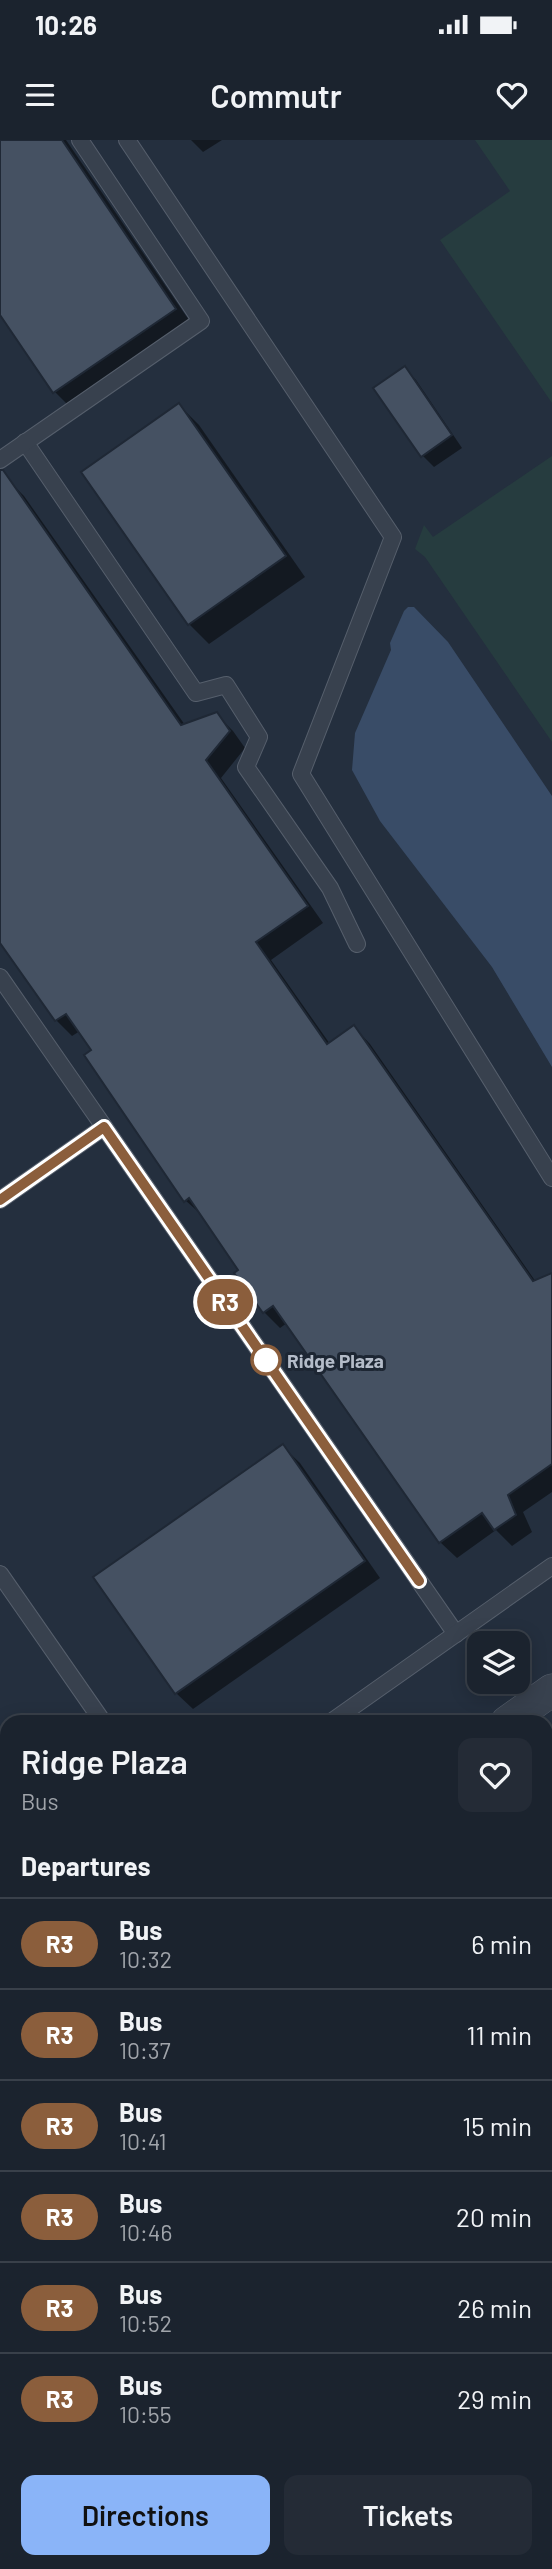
<!DOCTYPE html>
<html lang="en">
<head>
<meta charset="utf-8">
<style>
	body { margin:0; font-family:Barlow,sans-serif; background:#242b36; color:#f1f3f6; height:100vh; display:flex; flex-direction:column; font-size:26px; white-space:nowrap }
	* { box-sizing:border-box; margin:0 }
	p { font-size:23px; color:#a0a4aa }
	.icon { flex:none; width:38px; height:38px; fill:none; stroke:currentColor; stroke-width:2; stroke-linecap:round; stroke-linejoin:round }
	.map { position:relative; flex:1; overflow:hidden }
	.details { position:absolute; left:0px; top:1575px; width:553px; height:854px; display:flex; flex-direction:column; background:#1b232e; border-radius:21px 21px 0 0; box-shadow:0 4px 18px #0003,0 0 0 2px #39404a }
	.details>* { flex:none }
	.badge { padding:0 14px; border-radius:23px; font-size:24px; line-height:46px }
	.fabs { position:absolute; left:467px; top:1491px; display:grid; gap:14px }
	.fabs a { display:grid; place-items:center; width:63px; height:63px; border-radius:14px; background:#1b232e; box-shadow:0 4px 18px #0003,0 0 0 2px #39404a; font-size:35px }
	.map>.badge { position:absolute; translate:-50% -50%; box-shadow:0 0 0 4px #fff }
	h2 { padding:0 21px; font-size:26px; line-height:63px }
	.round { display:grid; place-items:center; flex:none; width:74px; height:74px; border-radius:14px; background:#242b36 }
	.headline { display:flex; align-items:center; justify-content:space-between; height:119px; padding:0 21px }
	h1 { font-size:33px; font-weight:600; line-height:52px }
	.primary-button { display:flex; gap:14px; margin-top:auto; padding:14px 21px }
	.primary-button a { flex:1; height:80px; border-radius:14px; background:#8ab4f8; color:#111; font-size:28px; font-weight:600; line-height:80px; text-align:center }
	.primary-button a+a { background:#242b36; color:#f1f3f6 }
	ul { padding:0; list-style:none }
	li { display:flex; align-items:center; gap:21px; height:91px; padding:0 21px; border-top:2px solid #39404a }
	li div { flex:1 }
	li b { display:block; font-size:26px }
	li em { font-style:normal }
	li .badge { min-width:77px; font-weight:700; text-align:center }
	.status { display:flex; justify-content:space-between; align-items:center; height:49px; padding:0 35px; background:#1b232e; direction:ltr }
	.status svg { height:19px; fill:currentColor }
	header { display:flex; justify-content:space-between; align-items:center; height:91px; padding:0 21px; background:#1b232e; font-size:32px; font-weight:600 }
	.map>svg:first-child { display:block }
	.green { fill:#263c3f }
	.water { fill:#394c67 }
	.shadow { fill:#0007 }
	.building { fill:#455162; stroke:#1f2835; stroke-width:2 }
	.lines { fill:none; stroke-linecap:round; stroke-linejoin:round }
	.service-casing { stroke:#565f6c; stroke-width:18 }
	.minor-casing { stroke:#565f6c; stroke-width:33 }
	.primary-casing { stroke:#414a57; stroke-width:40 }
	.service { stroke:#38414e; stroke-width:16 }
	.minor { stroke:#38414e; stroke-width:32 }
	.primary { stroke:#56606e; stroke-width:38 }
	.line-casing { stroke:#fff; stroke-width:16 }
	.line { stroke:#8b5e3c; stroke-width:10 }
	.stop-dot { fill:#fff; stroke:#8b5e3c; stroke-width:3.5 }
	.labels { text-anchor:middle; dominant-baseline:central; stroke-width:6; stroke-linejoin:round; paint-order:stroke }
	.stop-label { font-size:19px; font-weight:bold; fill:#b4bcc9; stroke:#1d2633; text-anchor:start }
</style>
</head>
<body>
<div class="status"><b>10:26</b><svg viewBox="0 0 49 12"><path d="M0 12V9h3v3zM5 12V6h3v6zM10 12V3h3v9zM15 12V0h3v12zM26 1h20v11H26zM47 4h2v5h-2z"/></svg></div>
<header><svg class="icon" aria-label="menu" viewBox="0 0 24 24"><path d="M4 6h16M4 12h16M4 18h16"/></svg>Commutr<svg class="icon" aria-label="heart" viewBox="0 0 24 24"><path d="M12 20l-8-8c-3-5 5-10 8-4 3-6 11-1 8 4z"/></svg></header>
<div class="map">
<svg width="552" height="2429" viewBox="0 0 552 2429">
	<rect width="100%" height="100%" fill="#242f3e"/>
	<!-- green -->
	<g class="green">
		<polygon points="475,0 552,0 552,263 440,100 510,51"/>
		<polygon points="552,316 552,602 425,417 415,409 424,385 433,397"/>
		<rect x="546" y="1859" width="6" height="31"/>
		<polygon points="552,2007 552,2186 546,2190 546,2012"/>
	</g>
	<!-- water -->
	<polygon class="water" points="408,467 414,467 448,502 552,656 552,927 492,827 380,681 352,630 355,593 391,510 390,503 404,471"/>
	<!-- shadow -->
	<g class="shadow">
		<polygon points="0,0 66,0 195,189 74,271 54,251 0,172"/>
		<polygon points="191,0 222,0 203,12"/>
		<polygon points="404,228 416,240 462,308 434,327 423,316"/>
		<polygon points="179,265 199,285 305,437 209,504 189,484"/>
		<polygon points="8,340 24,356 185,585 216,574 233,591 245,608 221,638 323,783 271,820 330,904 354,887 370,904 536,1142 552,1134 552,1352 523,1372 532,1392 512,1406 496,1390 457,1418 440,1402 287,1183 280,1188 264,1172 241,1130 203,1076 185,1060 80,891 72,896 56,880 0,800 0,345"/>
		<polygon points="283,1307 300,1323 380,1438 193,1569 176,1553"/>
		<polygon points="552,1671 552,1764 546,1768 546,1675"/>
		<polygon points="552,2287 552,2383 546,2374 546,2291"/>
		<polygon points="329,2422 499,2422 503,2429 322,2429"/>
	</g>
	<!-- building -->
	<g class="building">
		<polygon points="0,0 62,0 176,169 53,253 0,175"/>
		<polygon points="405,226 452,295 421,317 373,248"/>
		<polygon points="179,263 286,416 188,485 81,332"/>
		<polygon points="0,330 3,330 181,585 217,572 230,591 206,620 308,766 256,802 327,904 354,885 533,1141 552,1133 552,1324 508,1355 516,1375 494,1390 482,1373 439,1403 273,1166 263,1173 234,1133 238,1130 189,1058 184,1062 84,915 91,910 66,874 55,881 0,803"/>
		<polygon points="283,1304 365,1421 175,1554 93,1437"/>
	</g>
	<g class="lines">
		<defs>
			<g id="service">
				<polyline points="127,0 393,397 301,634 552,1038"/>
				<polyline points="25,302 196,553 226,545 259,597 246,627 330,748 357,804"/>
				<polyline points="0,320 201,181 80,0"/>
				<polyline points="0,837 456,1494"/>
				<polyline points="0,1060 104,987"/>
				<polyline points="0,1434 103,1582"/>
				<polyline points="331,1582 552,1426"/>
				<polyline points="0,1815 7,1810"/>
				<polyline points="0,1957 7,1967"/>
				<polyline points="0,2171 7,2167"/>
				<polyline points="0,2209 7,2206"/>
				<polyline points="0,2339 7,2334"/>
			</g>
			<g id="minor">
				<polyline points="507,1582 552,1550"/>
				<polyline points="0,1945 7,1940"/>
				<polyline points="546,2230 552,2227"/>
				<polyline points="296,2422 297,2429"/>
				<polyline points="531,2422 535,2429"/>
			</g>
			<polyline id="primary" points="0,2399 7,2412"/>
		</defs>
		<!-- service casing -->
		<use href="#service" class="service-casing"/>
		<!-- minor casing -->
		<use href="#minor" class="minor-casing"/>
		<!-- primary casing -->
		<use href="#primary" class="primary-casing"/>
		<!-- service -->
		<use href="#service" class="service"/>
		<!-- minor -->
		<use href="#minor" class="minor"/>
		<!-- primary -->
		<use href="#primary" class="primary"/>
	</g>
	<g class="lines">
		<defs>
			<polyline id="line" points="0,1060 104,987 419,1441"/>
		</defs>
		<!-- line casing -->
		<use href="#line" class="line-casing"/>
		<!-- line -->
		<use href="#line" class="line"/>
	</g>
	<!-- markers -->
	<circle class="stop-dot" cx="266" cy="1220" r="14"/>
	<g class="labels">
		<!-- stop labels -->
		<g class="stop-label">
			<text x="287" y="1220">Ridge Plaza</text>
		</g>
	</g>
</svg>
<div class="fabs">
<a><svg class="icon" aria-label="layers" viewBox="0 0 24 24"><path d="M12 4l9 5-9 5-9-5zM3 14l9 5 9-5"/></svg></a>
</div>
<b class="badge" style="left:225px;top:1162px;background:#8b5e3c;color:#fff">R3</b>
<section class="details">
<div class="headline"><div><h1>Ridge Plaza</h1><p>Bus</p></div><a class="round"><svg class="icon" aria-label="heart" viewBox="0 0 24 24"><path d="M12 20l-8-8c-3-5 5-10 8-4 3-6 11-1 8 4z"/></svg></a></div>
<h2>Departures</h2>
<ul>
<li><span class="badge" style="background:#8b5e3c;color:#fff">R3</span><div><b>Bus</b><p>10:32</p></div><em>6 min</em></li>
<li><span class="badge" style="background:#8b5e3c;color:#fff">R3</span><div><b>Bus</b><p>10:37</p></div><em>11 min</em></li>
<li><span class="badge" style="background:#8b5e3c;color:#fff">R3</span><div><b>Bus</b><p>10:41</p></div><em>15 min</em></li>
<li><span class="badge" style="background:#8b5e3c;color:#fff">R3</span><div><b>Bus</b><p>10:46</p></div><em>20 min</em></li>
<li><span class="badge" style="background:#8b5e3c;color:#fff">R3</span><div><b>Bus</b><p>10:52</p></div><em>26 min</em></li>
<li><span class="badge" style="background:#8b5e3c;color:#fff">R3</span><div><b>Bus</b><p>10:55</p></div><em>29 min</em></li>
</ul>
<div class="primary-button"><a>Directions</a><a>Tickets</a></div>
</section>
</div>
</body>
</html>
